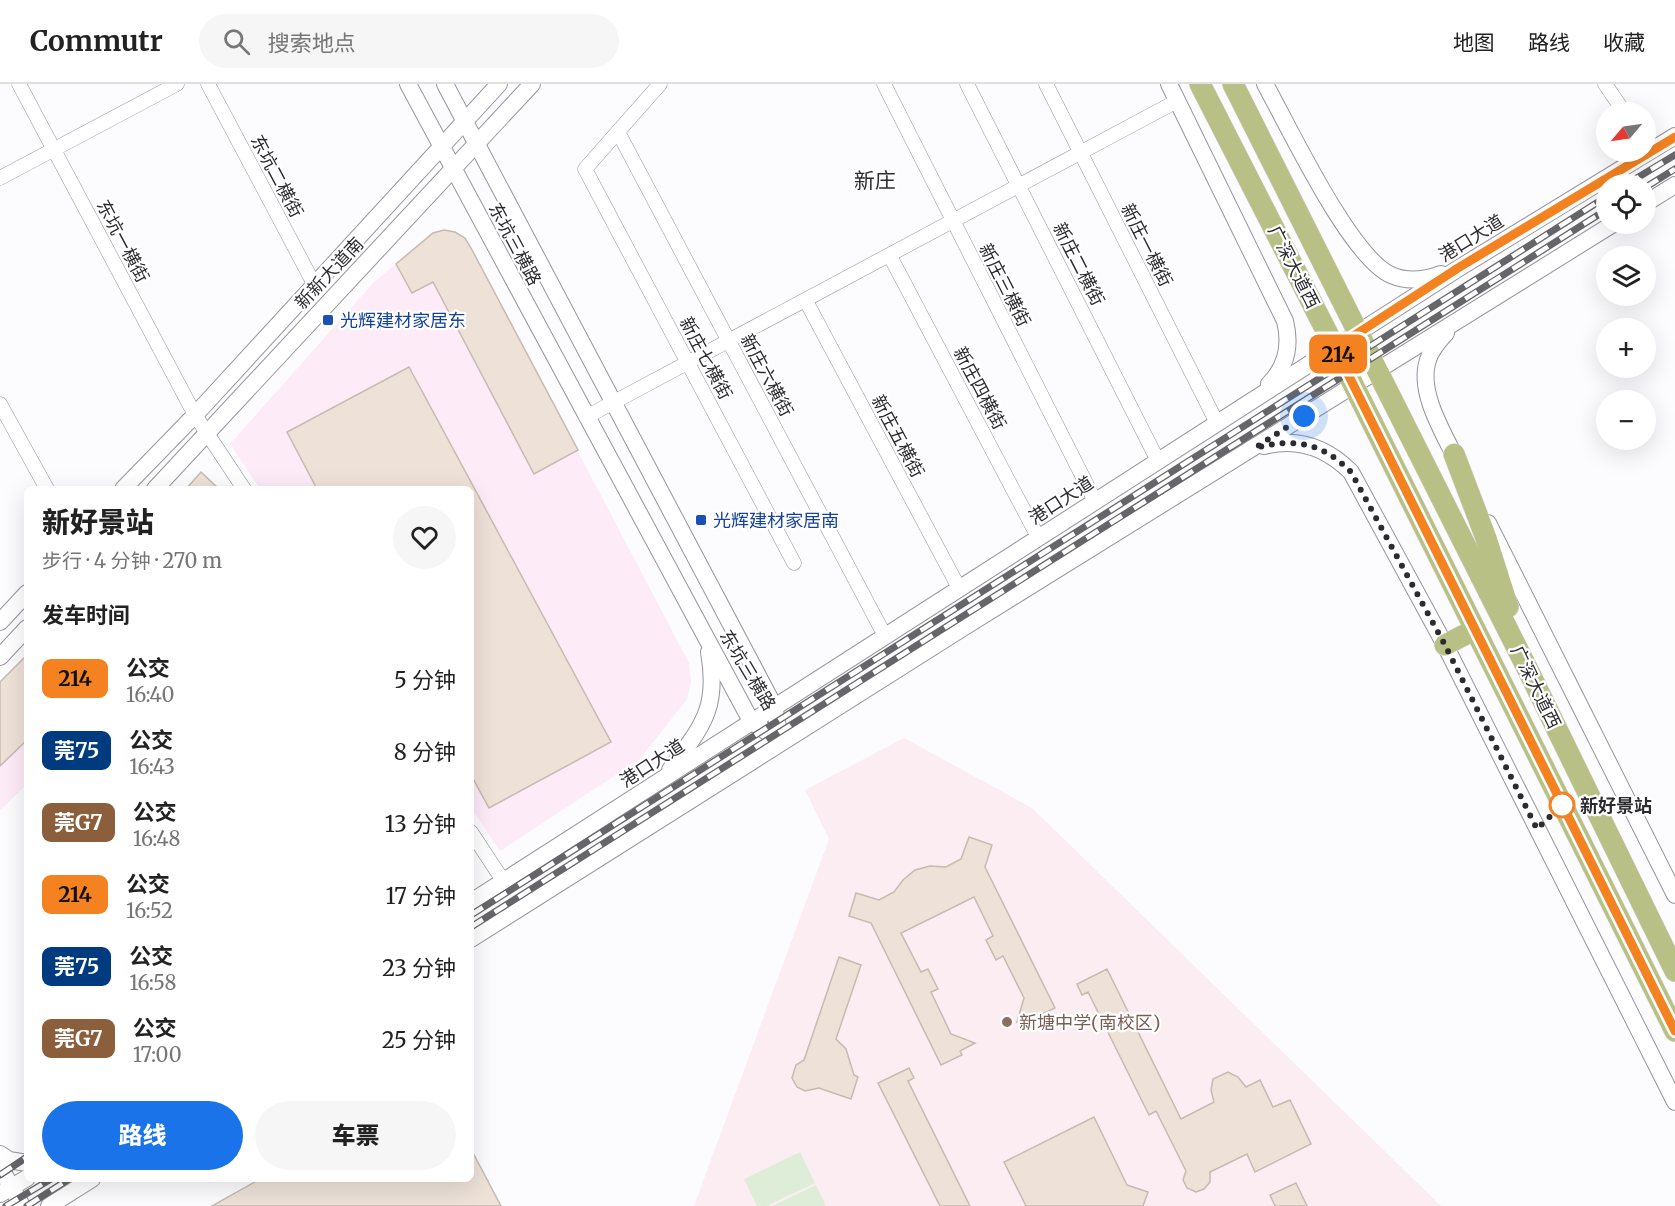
<!DOCTYPE html>
<html lang="zh">
<head>
<meta charset="utf-8">
<style>
	body { margin:0; font-family:Merriweather,"Noto Sans SC",serif; background:#f6f6f6; color:#222; height:100vh; display:flex; flex-direction:column; font-size:22px; white-space:nowrap }
	* { box-sizing:border-box; margin:0 }
	p { font-size:20px; color:#767676 }
	.icon { flex:none; width:33px; height:33px; fill:none; stroke:currentColor; stroke-width:2; stroke-linecap:round; stroke-linejoin:round }
	.map { position:relative; flex:1; overflow:hidden }
	.sheet { position:absolute; left:24px; top:402px; width:450px; height:696px; display:flex; flex-direction:column; background:#fff; border-radius:9px; box-shadow:0 6px 24px #0002 }
	.sheet>* { flex:none }
	.badge { padding:0 12px; border-radius:9px; font-size:21px; line-height:39px }
	.needle { width:39px; rotate:241deg }
	.buttons { position:absolute; left:1596px; top:18px; display:grid; gap:12px }
	.buttons a { display:grid; place-items:center; width:60px; height:60px; border-radius:50%; background:#fff; box-shadow:0 6px 24px #0002; font-size:30px }
	.you { position:absolute; width:30px; height:30px; margin:-15px; border:4px solid #fff; border-radius:50%; background:#1a73e8; box-shadow:0 0 0 9px #1a73e833 }
	.map>.badge { position:absolute; translate:-50% -50%; box-shadow:0 0 0 3px #fff }
	h2 { padding:0 18px; font-size:22px; line-height:54px }
	.round { display:grid; place-items:center; flex:none; width:63px; height:63px; border-radius:32px; background:#f6f6f6 }
	.headline { display:flex; align-items:center; justify-content:space-between; height:102px; padding:0 18px }
	h1 { font-size:28px; font-weight:800; line-height:45px }
	.cta { display:flex; gap:12px; margin-top:auto; padding:12px 18px }
	.cta a { flex:1; height:69px; border-radius:36px; background:#1a73e8; color:#fff; font-size:24px; font-weight:800; line-height:69px; text-align:center }
	.cta a+a { background:#f6f6f6; color:#222 }
	ul { padding:0; list-style:none }
	li { display:flex; align-items:center; gap:18px; height:72px; padding:0 18px }
	li div { flex:1 }
	li b { display:block; font-size:22px }
	li em { font-style:normal }
	li .badge { min-width:66px; font-weight:700; text-align:center }
	header { display:flex; align-items:center; gap:36px; box-sizing:border-box; height:84px; padding:0 30px; background:#fff; border-bottom:2px solid #e0e0e0 }
	header strong { font-size:28px }
	nav { display:flex; gap:33px; margin-inline-start:auto; font-size:21px }
	.search { width:420px; height:54px; background:#f6f6f6; display:flex; align-items:center; gap:15px; box-sizing:border-box; padding:0 21px; border-radius:33px; color:#767676; font-size:22px }
	.map>svg:first-child { display:block }
	.commercial { fill:#fdebf7 }
	.education { fill:#fcedf2 }
	.green { fill:#ddedd7 }
	.building { fill:#ede1d8; stroke:#c6bab1; stroke-width:1.5 }
	.lines { fill:none; stroke-linecap:round; stroke-linejoin:round }
	.minor-casing { stroke:#97939f; stroke-width:15 }
	.tertiary-casing { stroke:#97939f; stroke-width:18 }
	.trunk-casing { stroke:#d9d9da; stroke-width:22 }
	.minor { stroke:#fff; stroke-width:14 }
	.tertiary { stroke:#fff; stroke-width:16 }
	.trunk { stroke:#b8c086; stroke-width:21 }
	.rail-casing { stroke:#666569; stroke-width:7 }
	.rail { stroke:#fff; stroke-width:4.5; stroke-dasharray:14; stroke-linecap:butt }
	.line-casing { stroke:#fff; stroke-width:14 }
	.line { stroke:#f58220; stroke-width:9 }
	.walk { stroke:#2c2b30; stroke-width:6; stroke-dasharray:0 10.8 }
	.transit-dot { fill:#1a4fb4; stroke:#fff; stroke-width:2 }
	.stop-dot { fill:#fff; stroke:#f58220; stroke-width:3 }
	.education-dot { fill:#8d6e63; stroke:#fff; stroke-width:2 }
	.labels { text-anchor:middle; dominant-baseline:central; stroke-width:4.5; stroke-linejoin:round; paint-order:stroke }
	.street-label { font-size:18px; fill:#2c2b30; stroke:#fff }
	.transit-label { font-size:18px; fill:#164399; stroke:#fff; text-anchor:start }
	.stop-label { font-size:18px; font-weight:bold; fill:#2c2b30; stroke:#fff; text-anchor:start }
	.education-label { font-size:18px; fill:#785e54; stroke:#fff; text-anchor:start }
	.quarter-label { font-size:21px; fill:#2c2b30; stroke:#fff }
</style>
</head>
<body>
<header>
<strong>Commutr</strong>
<div class="search"><svg class="icon" aria-label="search" viewBox="0 0 24 24"><circle cx="10" cy="10" r="6"/><path d="M15 15l6 6"/></svg>搜索地点</div>
<nav><a>地图</a><a>路线</a><a>收藏</a></nav>
</header>
<div class="map">
<svg width="1675" height="1122" viewBox="0 0 1675 1122">
	<rect width="100%" height="100%" fill="#fcfbfd"/>
	<!-- commercial -->
	<g class="commercial">
		<polygon points="433,149 471,164 689,579 691,598 687,615 640,675 500,767 471,724 471,405 260,405 230,360 373,199"/>
		<polygon points="27,571 27,700 0,726 0,598"/>
	</g>
	<!-- education -->
	<polygon class="education" points="904,654 1032,724 1441,1122 694,1122 829,755 805,706"/>
	<!-- green -->
	<g class="green">
		<polygon points="800,1068 815,1099 767,1122 757,1122 744,1095"/>
		<polygon points="816,1101 826,1122 772,1122"/>
	</g>
	<!-- building -->
	<g class="building">
		<polygon points="444,146 455,148 465,154 471,164 578,366 534,390 433,198 412,209 396,180 433,149"/>
		<polygon points="409,283 611,658 489,724 471,691 471,405 317,405 287,348"/>
		<polygon points="201,388 219,405 186,405"/>
		<polygon points="27,571 27,656 0,682 0,598"/>
		<polygon points="969,753 992,761 985,783 1055,924 1034,934 1032,931 1017,938 1024,914 1003,872 996,876 986,856 993,852 974,813 901,849 921,888 928,885 938,905 931,908 951,950 975,959 960,967 962,971 941,981 871,839 849,832 856,809 879,816 894,808 903,796 915,786 930,782 946,783 961,775"/>
		<polygon points="839,873 861,881 836,955 846,965 854,991 858,993 851,1015 819,1004 805,1007 797,1003 792,994 796,981 804,976"/>
		<polygon points="1107,885 1181,1035 1214,1018 1211,1006 1213,995 1228,988 1238,993 1246,1003 1260,996 1273,1023 1290,1016 1311,1060 1255,1088 1247,1070 1210,1088 1210,1098 1204,1105 1196,1108 1187,1104 1183,1096 1186,1087 1156,1027 1149,1031 1088,908 1082,911 1077,900"/>
		<polygon points="909,984 914,994 908,997 970,1122 940,1122 878,999"/>
		<polygon points="1094,1033 1127,1101 1148,1108 1143,1122 1026,1122 1004,1078"/>
		<polygon points="471,1065 501,1122 212,1122 260,1095 471,1095"/>
		<polygon points="1296,1099 1307,1122 1275,1122 1270,1111"/>
	</g>
	<g class="lines">
		<defs>
			<g id="minor">
				<polyline points="19,0 195,331 244,405"/>
				<polyline points="208,0 314,200"/>
				<polyline points="660,0 585,85 794,479"/>
				<polyline points="884,0 1095,417"/>
				<polyline points="967,0 1158,377"/>
				<polyline points="1046,0 1217,339"/>
				<polyline points="1605,0 1624,28"/>
				<polyline points="618,48 885,552"/>
				<polyline points="0,94 177,0"/>
				<polyline points="890,172 1038,453"/>
				<polyline points="806,217 959,504"/>
				<polyline points="0,320 47,405"/>
				<polyline points="586,333 1177,17"/>
				<polyline points="471,748 504,798"/>
			</g>
			<g id="tertiary">
				<polyline points="408,0 751,637 781,658"/>
				<polyline points="445,0 774,622 781,658"/>
				<path d="M1169 0 1285 237C1291 261 1287 282 1269 300"/>
				<path d="M1265 0C1289 43 1350 173 1391 191 1407 198 1425 196 1441 190"/>
				<polyline points="1646,119 1675,101"/>
				<path d="M1446 249C1439 257 1431 265 1428 276 1417 309 1445 351 1459 381"/>
				<path d="M1264 362C1298 353 1327 364 1351 388L1445 561 1675 1018"/>
				<polyline points="123,405 195,331 499,0"/>
				<polyline points="155,405 532,0"/>
				<polyline points="1488,439 1675,811"/>
				<polyline points="0,538 27,509"/>
				<polyline points="0,573 27,544"/>
				<path d="M670 686C702 642 719 625 709 568"/>
				<polyline points="471,818 1459,184 1675,52"/>
				<polyline points="471,855 966,542 1613,140"/>
				<polyline points="0,1070 9,1076 27,1079"/>
				<polyline points="0,1083 22,1122"/>
				<polyline points="0,1110 27,1094"/>
				<polyline points="49,1122 92,1095"/>
			</g>
			<g id="trunk">
				<polyline points="1200,0 1335,264 1675,947"/>
				<polyline points="1233,0 1527,584 1675,887"/>
				<polyline points="1454,370 1486,454 1508,523"/>
				<polyline points="1445,561 1474,546"/>
			</g>
		</defs>
		<!-- minor casing -->
		<use href="#minor" class="minor-casing"/>
		<!-- tertiary casing -->
		<use href="#tertiary" class="tertiary-casing"/>
		<!-- trunk casing -->
		<use href="#trunk" class="trunk-casing"/>
		<!-- minor -->
		<use href="#minor" class="minor"/>
		<!-- tertiary -->
		<use href="#tertiary" class="tertiary"/>
		<!-- trunk -->
		<use href="#trunk" class="trunk"/>
		<defs>
			<g id="rail">
				<polyline points="1627,100 1675,71"/>
				<polyline points="1646,103 1675,85"/>
				<polyline points="471,831 1606,113"/>
				<polyline points="471,843 1606,126"/>
				<polyline points="0,1091 27,1073"/>
				<polyline points="6,1122 51,1095"/>
				<polyline points="27,1122 69,1095"/>
			</g>
		</defs>
		<!-- rail casing -->
		<use href="#rail" class="rail-casing"/>
		<!-- rail -->
		<use href="#rail" class="rail"/>
	</g>
	<g class="lines">
		<defs>
			<polyline id="line" points="1675,53 1458,184 1335,264 1675,947"/>
		</defs>
		<!-- line casing -->
		<use href="#line" class="line-casing"/>
		<!-- line -->
		<use href="#line" class="line"/>
		<!-- walk -->
		<path class="walk" d="M1304 332 1255 364C1295 354 1321 358 1351 388L1445 561 1537 745 1562 721"/>
	</g>
	<!-- markers -->
	<g class="transit-dot">
		<rect x="322" y="230" width="12" height="12" rx="3"/>
		<rect x="695" y="430" width="12" height="12" rx="3"/>
	</g>
	<circle class="stop-dot" cx="1562" cy="721" r="12"/>
	<circle class="education-dot" cx="1007" cy="938" r="6"/>
	<g class="labels">
		<!-- street labels -->
		<g class="street-label">
			<text transform="translate(277 92) rotate(62)">东坑二横街</text>
			<text transform="translate(1471 154) rotate(-32)">港口大道</text>
			<text transform="translate(123 157) rotate(62)">东坑一横街</text>
			<text transform="translate(515 160) rotate(62)">东坑三横路</text>
			<text transform="translate(1147 161) rotate(63)">新庄一横街</text>
			<text transform="translate(1079 180) rotate(63)">新庄二横街</text>
			<text transform="translate(1294 183) rotate(63)">广深大道西</text>
			<text transform="translate(329 189) rotate(-47)">新新大道南</text>
			<text transform="translate(1005 201) rotate(63)">新庄三横街</text>
			<text transform="translate(706 274) rotate(62)">新庄七横街</text>
			<text transform="translate(767 291) rotate(62)">新庄六横街</text>
			<text transform="translate(980 304) rotate(62)">新庄四横街</text>
			<text transform="translate(898 352) rotate(62)">新庄五横街</text>
			<text transform="translate(1061 416) rotate(-33)">港口大道</text>
			<text transform="translate(748 586) rotate(59)">东坑三横路</text>
			<text transform="translate(1536 603) rotate(64)">广深大道西</text>
			<text transform="translate(652 679) rotate(-33)">港口大道</text>
		</g>
		<!-- transit labels -->
		<g class="transit-label">
			<text x="340" y="236">光辉建材家居东</text>
			<text x="713" y="436">光辉建材家居南</text>
		</g>
		<!-- stop labels -->
		<g class="stop-label">
			<text x="1580" y="721">新好景站</text>
		</g>
		<!-- education labels -->
		<g class="education-label">
			<text x="1019" y="938">新塘中学(南校区)</text>
		</g>
		<!-- quarter labels -->
		<g class="quarter-label">
			<text x="875" y="96">新庄</text>
		</g>
	</g>
</svg>
<div class="buttons">
<a><svg class="needle" viewBox="-14 -14 28 28"><path d="M0-13l5 13h-10z" fill="#e53935"/><path d="M0 13l5-13h-10z" fill="#767676"/></svg></a>
<a><svg class="icon" aria-label="locate" viewBox="0 0 24 24"><circle cx="12" cy="12" r="6"/><path d="M12 2v4M12 18v4M2 12h4M18 12h4"/></svg></a>
<a><svg class="icon" aria-label="layers" viewBox="0 0 24 24"><path d="M12 4l9 5-9 5-9-5zM3 14l9 5 9-5"/></svg></a>
<a>+</a>
<a>−</a>
</div>
<div class="you" style="left:1304px;top:332px"></div>
<b class="badge" style="left:1338px;top:270px;background:#f58220;color:#111">214</b>
<section class="sheet">
<div class="headline"><div><h1>新好景站</h1><p>步行 · 4 分钟 · 270 m</p></div><a class="round"><svg class="icon" aria-label="heart" viewBox="0 0 24 24"><path d="M12 20l-8-8c-3-5 5-10 8-4 3-6 11-1 8 4z"/></svg></a></div>
<h2>发车时间</h2>
<ul>
<li><span class="badge" style="background:#f58220;color:#111">214</span><div><b>公交</b><p>16:40</p></div><em>5 分钟</em></li>
<li><span class="badge" style="background:#003b80;color:#fff">莞75</span><div><b>公交</b><p>16:43</p></div><em>8 分钟</em></li>
<li><span class="badge" style="background:#8b5e3c;color:#fff">莞G7</span><div><b>公交</b><p>16:48</p></div><em>13 分钟</em></li>
<li><span class="badge" style="background:#f58220;color:#111">214</span><div><b>公交</b><p>16:52</p></div><em>17 分钟</em></li>
<li><span class="badge" style="background:#003b80;color:#fff">莞75</span><div><b>公交</b><p>16:58</p></div><em>23 分钟</em></li>
<li><span class="badge" style="background:#8b5e3c;color:#fff">莞G7</span><div><b>公交</b><p>17:00</p></div><em>25 分钟</em></li>
</ul>
<div class="cta"><a>路线</a><a>车票</a></div>
</section>
</div>
</body>
</html>
